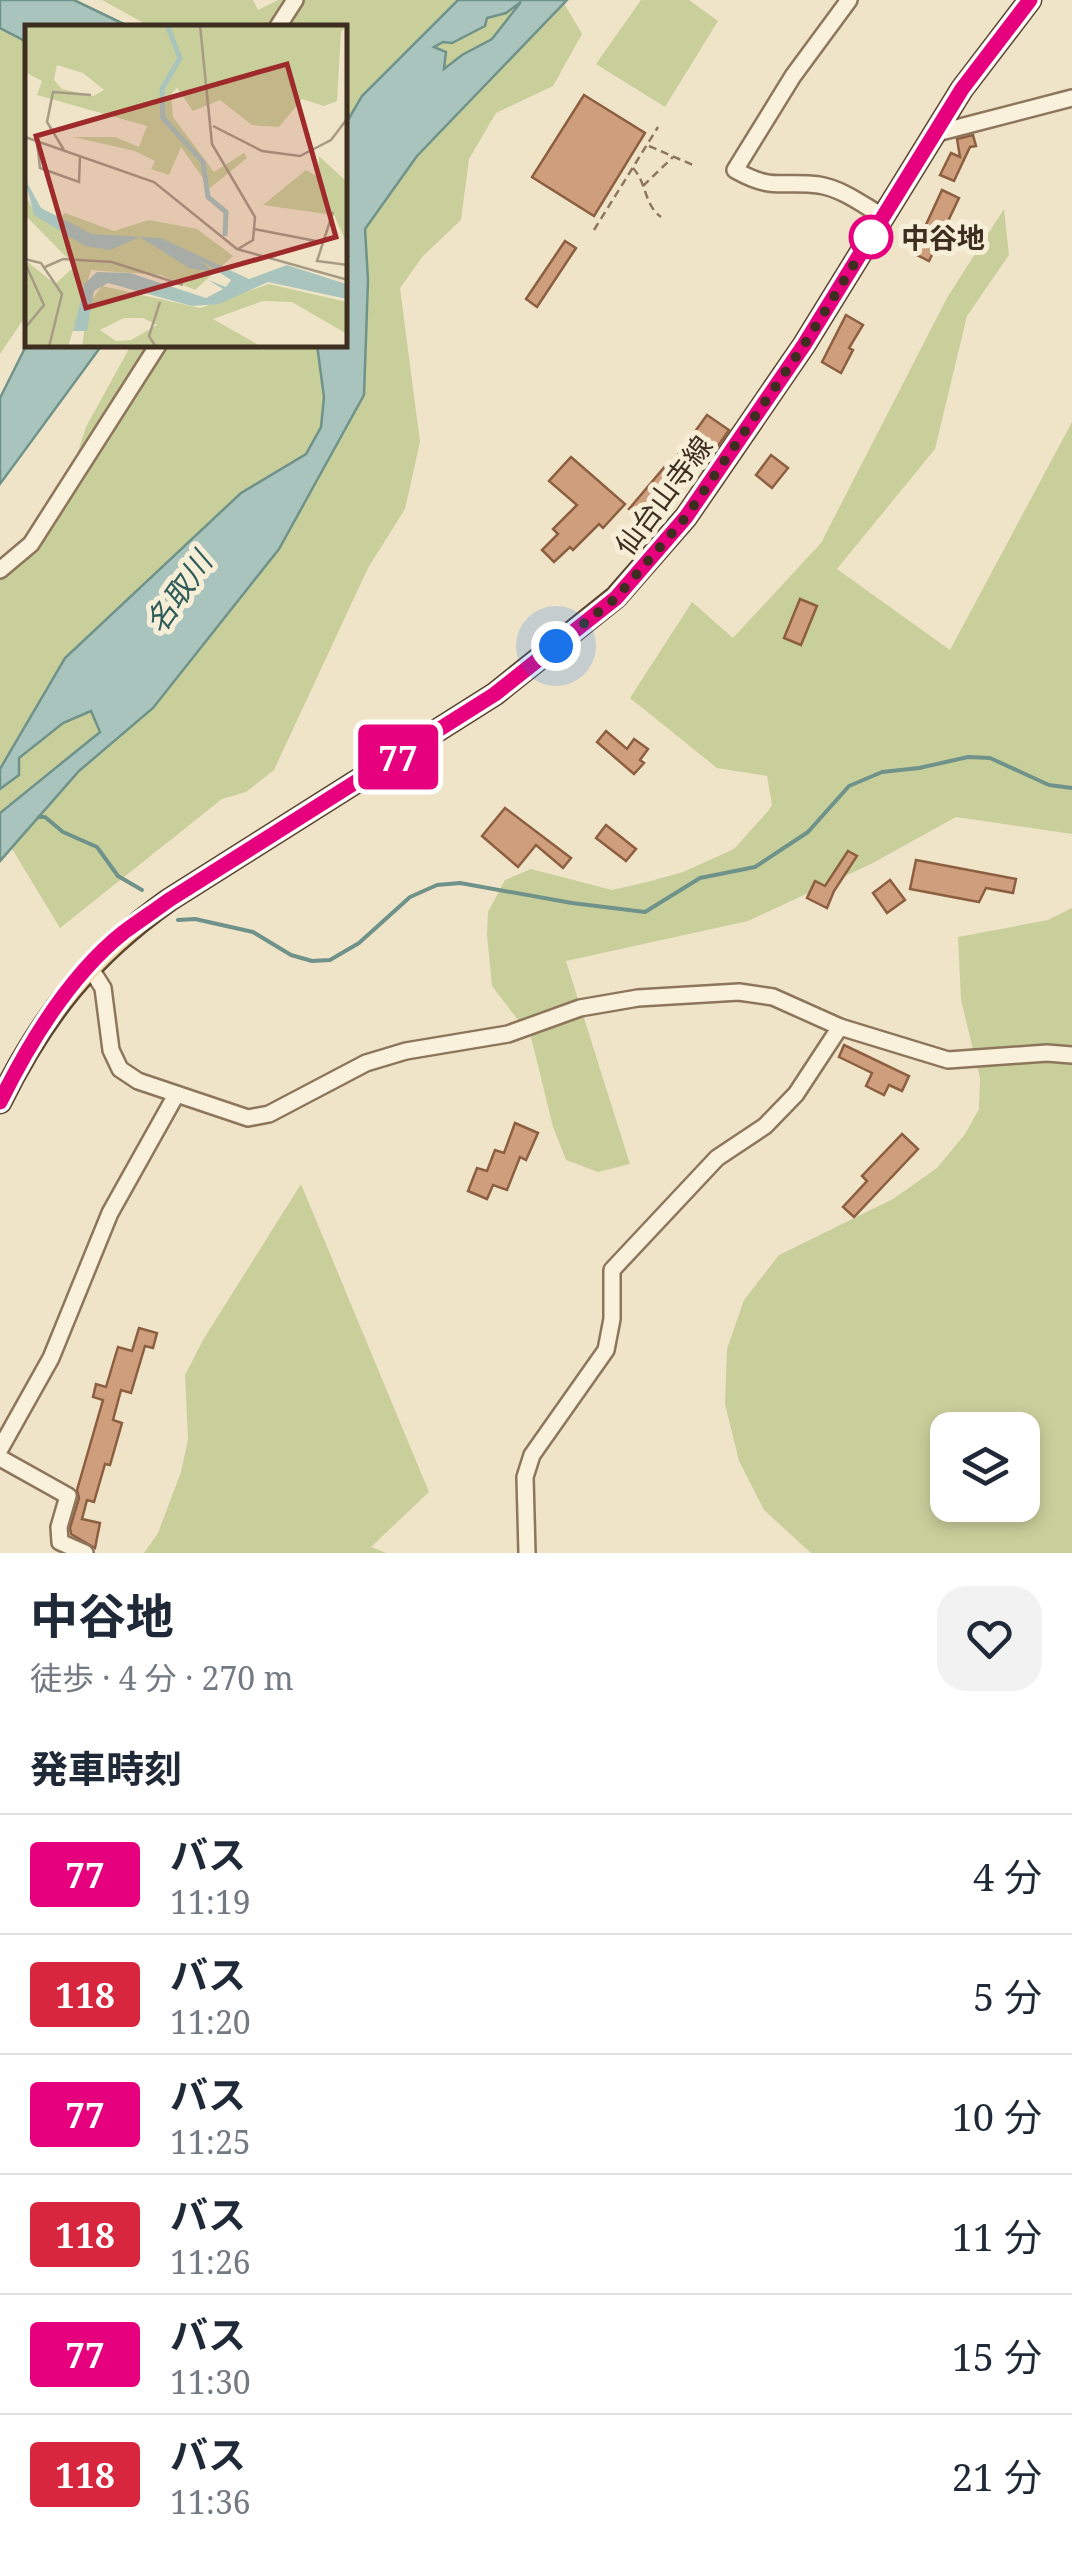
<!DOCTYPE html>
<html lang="ja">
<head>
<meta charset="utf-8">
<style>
	body { margin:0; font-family:"Noto Serif","Noto Sans JP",serif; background:#f2f2f3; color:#1f2937; height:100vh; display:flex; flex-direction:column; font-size:38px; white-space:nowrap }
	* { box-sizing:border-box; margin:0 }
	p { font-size:32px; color:#747a83 }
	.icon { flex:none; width:55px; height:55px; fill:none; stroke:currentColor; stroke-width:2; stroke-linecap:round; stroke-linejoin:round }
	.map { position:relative; height:1553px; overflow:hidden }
	.side { display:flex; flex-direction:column; background:#fff; flex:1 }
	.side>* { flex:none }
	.badge { padding:0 20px; border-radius:8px; font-size:35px; line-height:65px }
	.fabs { position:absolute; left:930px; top:1412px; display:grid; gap:20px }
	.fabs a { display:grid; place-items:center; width:110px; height:110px; border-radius:20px; background:#fff; box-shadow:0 5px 15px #0003; font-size:50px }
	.you { position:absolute; width:50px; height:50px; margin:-25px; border:8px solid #fff; border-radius:50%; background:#1a73e8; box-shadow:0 0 0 15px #1a73e833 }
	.map>.badge { position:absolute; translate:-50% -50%; box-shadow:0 0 0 5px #fff }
	h2 { padding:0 30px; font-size:38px; line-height:90px }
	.round { display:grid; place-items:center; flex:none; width:105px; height:105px; border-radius:30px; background:#f2f2f3 }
	.summary { display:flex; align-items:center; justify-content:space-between; height:170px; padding:0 30px }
	h1 { font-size:48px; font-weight:700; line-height:75px }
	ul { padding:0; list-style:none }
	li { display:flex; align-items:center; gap:30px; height:120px; padding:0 30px; border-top:2px solid #e0e1e3 }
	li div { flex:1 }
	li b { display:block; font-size:38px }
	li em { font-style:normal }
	li .badge { min-width:110px; font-weight:700; text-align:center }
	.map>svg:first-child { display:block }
	.green { fill:#c9cf9b; fill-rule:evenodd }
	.water { fill:#a9c4bc; stroke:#6f938a; stroke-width:2.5; fill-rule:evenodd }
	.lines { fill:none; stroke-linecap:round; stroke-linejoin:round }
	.stream { stroke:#6f938a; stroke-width:4 }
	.building { fill:#cf9f7d; stroke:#8d5f41; stroke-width:2.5 }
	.minor-casing { stroke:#8d765c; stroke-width:20 }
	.major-casing { stroke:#5b4430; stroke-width:25 }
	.path { stroke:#8d765c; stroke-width:2.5; stroke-dasharray:8 5; stroke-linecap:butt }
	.minor { stroke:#faf1dc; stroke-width:15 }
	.major { stroke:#f3d9a0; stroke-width:20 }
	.line-casing { stroke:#fff; stroke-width:22 }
	.line { stroke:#e6007e; stroke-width:15 }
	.walk { stroke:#3d2e20; stroke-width:10; stroke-dasharray:0 18 }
	.stop-dot { fill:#fff; stroke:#e6007e; stroke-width:5 }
	.labels { text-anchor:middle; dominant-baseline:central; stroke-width:10; stroke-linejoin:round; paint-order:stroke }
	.stop-label { font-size:28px; font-weight:bold; fill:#3d2e20; stroke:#f7eed8; text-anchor:start }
	.street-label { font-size:28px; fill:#3d2e20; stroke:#f7eed8 }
	.water-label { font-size:30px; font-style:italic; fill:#2f5d5a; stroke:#f7eed8 }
	.inset-river { fill:none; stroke:#a9c4bc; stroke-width:5 }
	.inset-road { fill:none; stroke:#a89b85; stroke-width:2.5 }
	.view { fill:#9e2a2b; fill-opacity:0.15; stroke:#9e2a2b; stroke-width:5 }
	.inset-edge { fill:none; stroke:#3d2e20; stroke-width:5 }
</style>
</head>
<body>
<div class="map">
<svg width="1072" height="1553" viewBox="0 0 1072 1553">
	<rect width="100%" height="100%" fill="#f0e4c8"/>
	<!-- green -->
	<g class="green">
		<polygon points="102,0 253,0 258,10 278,0 562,0 582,34 553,86 496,113 469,159 461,220 423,256 400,288 420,442 405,509 368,568 274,770 246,792 222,799 60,928 0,829 0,566 67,485 86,427 131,345 345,345 345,28 151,27"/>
		<polygon points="641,0 689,0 718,21 665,107 596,64"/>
		<polygon points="0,12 28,28 27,314 0,354"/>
		<polygon points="1004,209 1009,255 967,316 935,449 837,569 950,650 1072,422 1072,834 956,817 871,864 748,921 566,961 630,1164 598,1172 566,1160 553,1127 531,1037 492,986 487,935 488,912 505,880 531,869 612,890 647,882 683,872 734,849 768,811 772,805 767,776 717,768 630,698 692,602 733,638 821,543 948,296"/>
		<path d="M1072 908V1553H811L764 1510 739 1461 725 1404 727 1349 744 1300 779 1255 893 1199 937 1168 965 1134 979 1109 980 1078 961 1000 958 937 1048 920ZM948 1430H1022V1505H948Z"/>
		<polygon points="301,1184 429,1492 371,1547 387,1553 144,1553 158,1533 181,1472 188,1439 185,1375 203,1340"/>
	</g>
	<!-- water -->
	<g class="water">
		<polygon points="0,0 74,0 130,27 28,28 27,42 0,28"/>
		<path d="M458 0H567L417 156 365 229 368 280 364 395 279 549 153 708 79 771 0 861V813L100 732 91 711 63 723 19 758V775L0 789V769L65 658 241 493 306 454 321 427 324 397 317 345H345V125L362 96ZM521 2 492 39 462 55 444 69 446 52 434 47 443 42 452 43 485 26 487 18 506 13Z"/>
		<polygon points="27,344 102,345 0,484 0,398"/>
	</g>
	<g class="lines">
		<!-- stream -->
		<g class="stream">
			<polyline points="39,817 45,817 63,832 97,847 118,876 142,890"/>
			<polyline points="178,920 195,919 253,932 291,955 312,961 330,960 359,943 410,897 437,885 460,883 572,903 645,912 700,878 755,867 808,832 849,786 882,772 919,768 968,757 990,758 1049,785 1072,788"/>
		</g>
	</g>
	<!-- building -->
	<g class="building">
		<polygon points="584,95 645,133 594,216 532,177"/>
		<polygon points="973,135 976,146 970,147 954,181 940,175 951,153 960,157 957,139"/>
		<polygon points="942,190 959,198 929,261 913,253"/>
		<polygon points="565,241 576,248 537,307 526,299"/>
		<polygon points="846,315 863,325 849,348 853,350 841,373 822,362"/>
		<polygon points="707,415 729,430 702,469 687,458 666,493 674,500 668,507 652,499 639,516 629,509 667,464 670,466"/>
		<polygon points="771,455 788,468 772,488 756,475"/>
		<polygon points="571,457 625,504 603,528 599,524 573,550 570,547 554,562 542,550 558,534 553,529 577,505 549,481"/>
		<polygon points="800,599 817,606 801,645 784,638"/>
		<polygon points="606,731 627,749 634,739 648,749 640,760 644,763 634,774 597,742"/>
		<polygon points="505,808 571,858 563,868 536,845 518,867 482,836"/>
		<polygon points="606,825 636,849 626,861 596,838"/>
		<polygon points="848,851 857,856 834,891 827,908 807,898 815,881 825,886"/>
		<polygon points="916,860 1016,879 1013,893 986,888 979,902 910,889"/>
		<polygon points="890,880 905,900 887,913 873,893"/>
		<polygon points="844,1045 909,1076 902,1091 889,1085 884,1095 866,1086 872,1073 839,1057"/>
		<polygon points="515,1123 538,1133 526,1160 520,1157 507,1190 493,1185 487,1199 468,1191 477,1168 487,1171 495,1150 504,1153"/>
		<polygon points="902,1134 918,1149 854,1217 843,1207 867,1181 862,1176"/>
		<polygon points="139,1328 157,1333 153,1348 145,1346 131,1393 121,1390 113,1420 122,1423 110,1465 105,1464 94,1502 87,1500 82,1519 100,1523 95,1548 71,1534 70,1528 79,1498 77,1490 103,1400 93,1397 96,1384 106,1387 118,1347 132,1351"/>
	</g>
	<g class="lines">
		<defs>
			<g id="minor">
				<path d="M849 0 793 76 735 170C774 192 781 180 819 185 843 189 863 205 884 217"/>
				<polyline points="277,28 295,0"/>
				<polyline points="933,134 1072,98"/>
				<polyline points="0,570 31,544 158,345"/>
				<polyline points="89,966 103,988 111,1050 120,1069 138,1081 248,1118 269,1114 366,1063 406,1051 508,1034 580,1008 638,998 739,992 773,997 840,1027 948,1060 1047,1053 1072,1055"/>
				<polyline points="0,1449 51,1358 110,1213 176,1095"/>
				<polyline points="0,1458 68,1496 59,1527 60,1542 85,1553"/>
				<polyline points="527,1553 525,1477 532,1455 606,1350 612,1319 612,1270 717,1158 765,1126 796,1094 840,1027"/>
			</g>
			<path id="major" d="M0 1102C43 1015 90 956 169 900L495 694 616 597 686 517 804 345 962 89 1030 0"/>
		</defs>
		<!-- minor casing -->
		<use href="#minor" class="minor-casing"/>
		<!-- major casing -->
		<use href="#major" class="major-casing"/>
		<!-- path -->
		<g class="path">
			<polyline points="649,146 693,165"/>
			<path d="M633 168C647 183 644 205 661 217"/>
			<polyline points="643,186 673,157"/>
			<polyline points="594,230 658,127"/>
		</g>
		<!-- minor -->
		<use href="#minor" class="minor"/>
		<!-- major -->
		<use href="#major" class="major"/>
	</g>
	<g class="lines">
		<defs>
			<path id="line" d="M0 1102C30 1041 71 974 124 932 139 921 154 911 169 900L495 694 616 598 686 517 804 345 962 89 1030 0"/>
		</defs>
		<!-- line casing -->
		<use href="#line" class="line-casing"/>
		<!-- line -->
		<use href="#line" class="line"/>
		<!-- walk -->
		<polyline class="walk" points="556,646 616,598 686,517 804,345 871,237"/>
	</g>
	<!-- markers -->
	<circle class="stop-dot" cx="871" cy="237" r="20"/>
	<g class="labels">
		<!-- stop labels -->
		<g class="stop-label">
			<text x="901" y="237">中谷地</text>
		</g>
		<!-- street labels -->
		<g class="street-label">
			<text transform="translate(663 495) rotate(-53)">仙台山寺線</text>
		</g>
		<!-- water labels -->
		<g class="water-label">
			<text transform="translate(178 592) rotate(-55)">名取川</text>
		</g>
	</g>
	<!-- overview -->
	<g transform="translate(25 25)">
		<rect width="322" height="322" fill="#f0e4c8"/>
		<path d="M0 0H322L316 7 312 76 299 81 277 74 254 102 227 100 195 75 168 86 152 63 146 69 148 92 189 147 219 128 222 133 185 163 156 122 144 150 126 144 130 136 110 126 48 112H90L114 122 122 101 12 70 17 56 0 47ZM32 40 58 48 79 65 68 71 37 64 29 55ZM294 131 322 157V219L309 190 238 180 281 145 293 152ZM0 170 6 181 33 195 40 188 89 206 124 195 172 204 208 231 170 265 136 250 66 245 43 322H0V235L30 259 50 241 2 192ZM244 259 322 277V309L267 277 238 276 188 294 237 322H57L63 280 77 261 175 283ZM99 293H118L132 300 106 315 91 316 75 305Z" fill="#c9cf9b" fill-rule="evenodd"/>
		<path d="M0 154 16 183 67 209 136 213 224 254 262 240 321 259 322 274 243 257 194 279 167 281 83 258 69 266 62 306H48L60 258 72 247 105 248 181 273 198 264 183 255 201 262 206 255 174 234 188 247 164 243 115 212 85 225 60 221 9 190Z" fill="#a9c4bc"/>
		<path class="inset-river" d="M142 0 155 33 137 64 138 93 178 137 183 172 201 187 200 211"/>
		<path class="inset-road" d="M175 0 187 119 230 192 228 215 213 224M188 101 237 126 275 131 306 115 322 94 323 78M0 112 129 157 212 224 323 255M12 117 15 143 54 157 55 131M39 125 22 97 28 67 66 70M308 187 292 236 323 240M229 204 296 217M0 234 16 238 37 269 24 322M0 238 19 280 0 303M20 242 38 234 87 237 158 260M131 322 124 311 135 277"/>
		<path class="view" d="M262 39 311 212 61 283 11 111Z"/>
		<rect width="322" height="322" class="inset-edge"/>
	</g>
</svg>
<div class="fabs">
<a><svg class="icon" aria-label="layers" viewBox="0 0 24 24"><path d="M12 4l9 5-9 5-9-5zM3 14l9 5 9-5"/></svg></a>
</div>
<div class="you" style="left:556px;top:646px"></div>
<b class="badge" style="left:398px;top:757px;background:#e6007e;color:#fff">77</b>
</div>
<section class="side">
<div class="summary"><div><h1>中谷地</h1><p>徒歩 · 4 分 · 270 m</p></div><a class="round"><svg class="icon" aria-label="heart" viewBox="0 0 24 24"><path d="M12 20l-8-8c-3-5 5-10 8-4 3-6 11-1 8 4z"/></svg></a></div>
<h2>発車時刻</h2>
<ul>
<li><span class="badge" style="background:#e6007e;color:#fff">77</span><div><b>バス</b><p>11:19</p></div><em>4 分</em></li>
<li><span class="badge" style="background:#d7263d;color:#fff">118</span><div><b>バス</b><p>11:20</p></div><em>5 分</em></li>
<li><span class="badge" style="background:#e6007e;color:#fff">77</span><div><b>バス</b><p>11:25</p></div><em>10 分</em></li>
<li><span class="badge" style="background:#d7263d;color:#fff">118</span><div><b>バス</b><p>11:26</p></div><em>11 分</em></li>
<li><span class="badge" style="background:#e6007e;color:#fff">77</span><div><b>バス</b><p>11:30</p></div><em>15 分</em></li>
<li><span class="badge" style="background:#d7263d;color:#fff">118</span><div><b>バス</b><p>11:36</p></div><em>21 分</em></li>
</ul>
</section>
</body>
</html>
